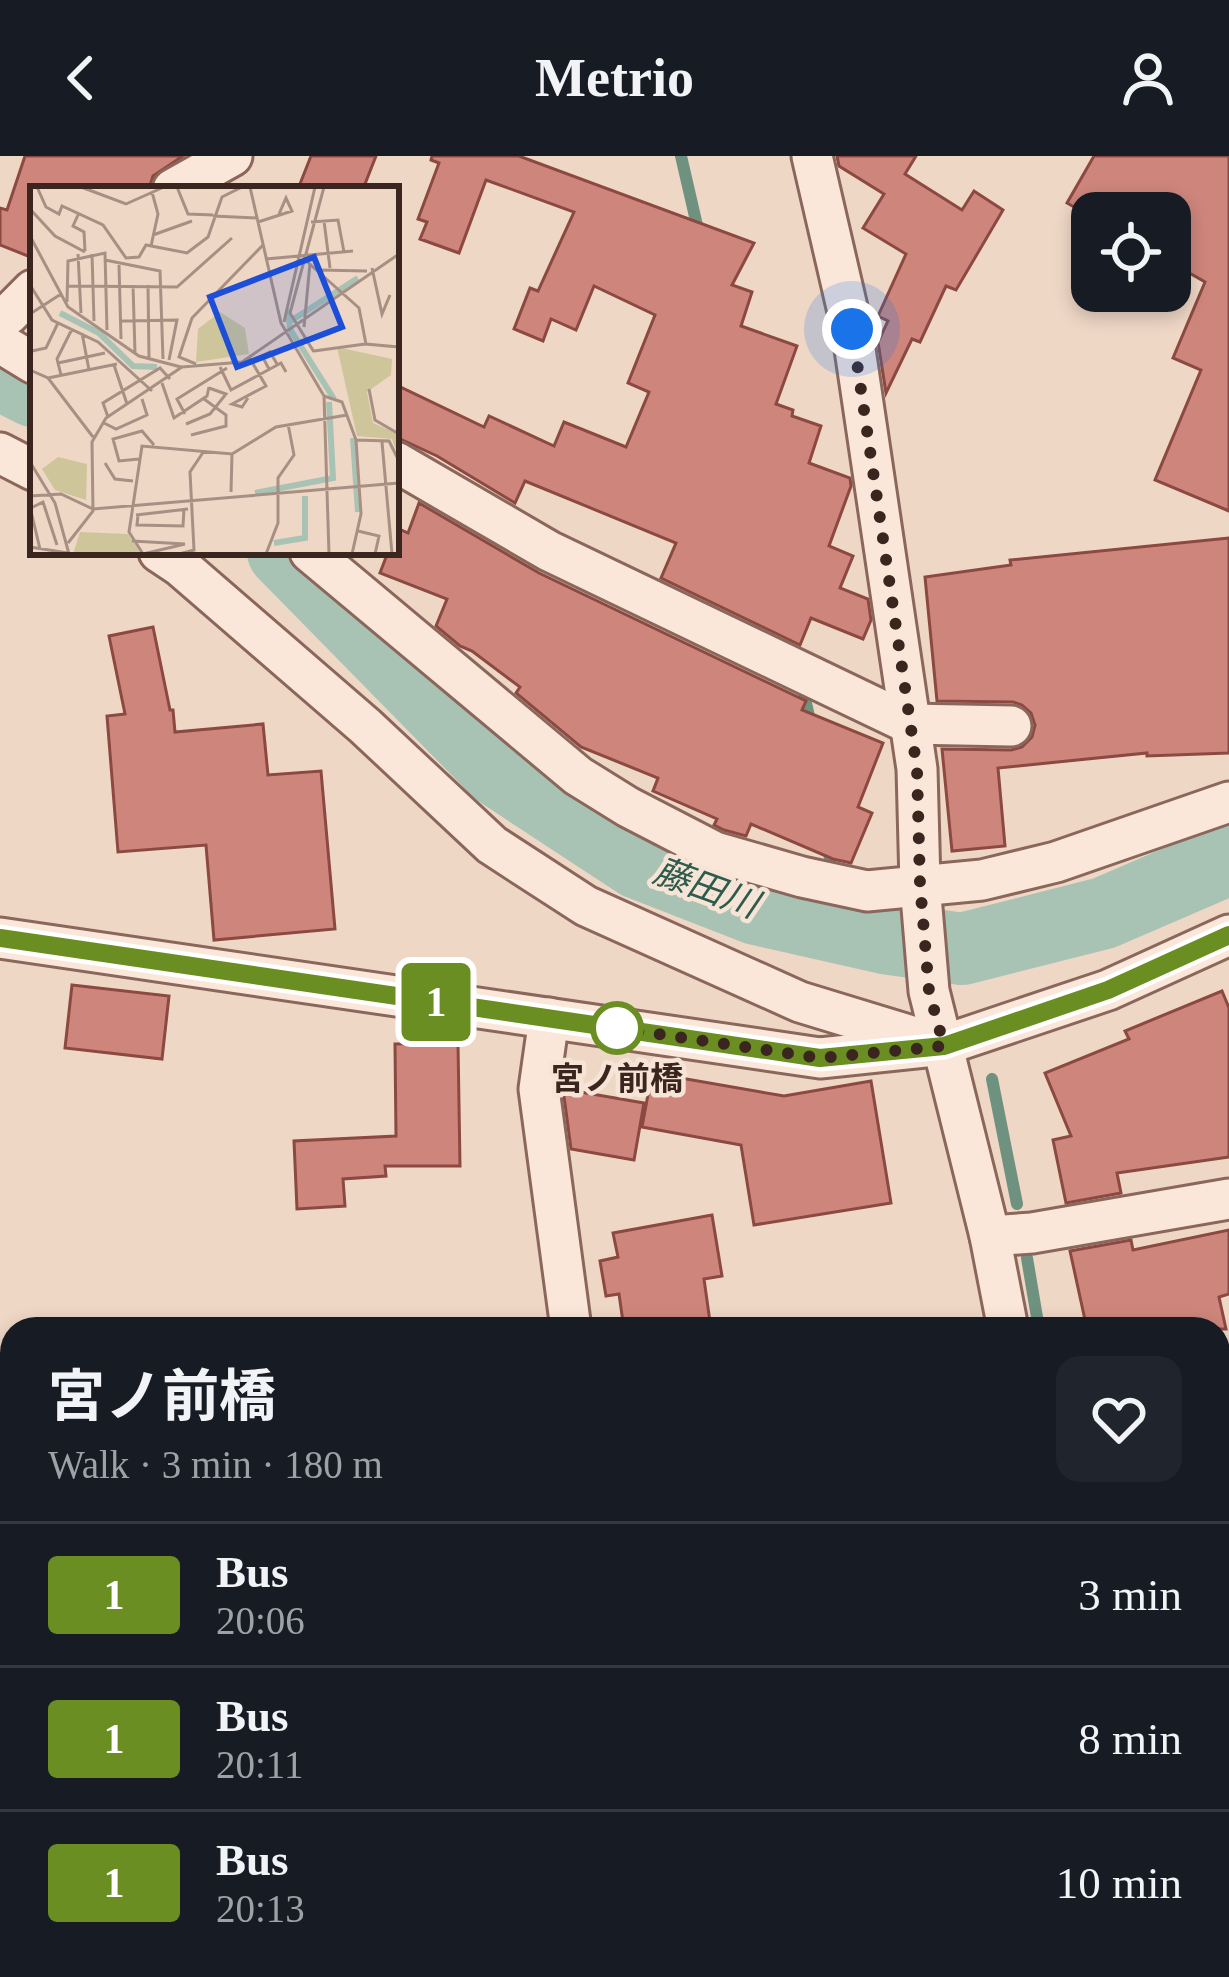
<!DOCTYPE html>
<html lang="en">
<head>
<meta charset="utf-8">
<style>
	body { margin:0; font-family:"Times New Roman","Noto Sans JP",serif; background:#20242c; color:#f1f3f6; height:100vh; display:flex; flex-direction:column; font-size:45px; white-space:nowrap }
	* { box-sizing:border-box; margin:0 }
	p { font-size:39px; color:#9ea1a6 }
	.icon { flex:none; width:66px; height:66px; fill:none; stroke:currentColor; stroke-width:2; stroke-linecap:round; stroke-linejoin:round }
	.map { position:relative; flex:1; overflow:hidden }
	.panel { position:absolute; left:0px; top:1161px; width:1230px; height:660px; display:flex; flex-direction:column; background:#171b24; border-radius:36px 36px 0 0; box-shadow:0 6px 18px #0003 }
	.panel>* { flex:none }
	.badge { padding:0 24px; border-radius:9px; font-size:42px; line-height:78px }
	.controls { position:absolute; left:1071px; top:36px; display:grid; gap:24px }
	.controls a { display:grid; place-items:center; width:120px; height:120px; border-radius:24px; background:#171b24; box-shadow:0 6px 18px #0003; font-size:60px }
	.you { position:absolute; width:60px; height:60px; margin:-30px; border:9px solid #fff; border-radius:50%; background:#1a73e8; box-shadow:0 0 0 18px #1a73e833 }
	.map>.badge { position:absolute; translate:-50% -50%; box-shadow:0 0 0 6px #fff }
	.round { display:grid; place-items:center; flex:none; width:126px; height:126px; border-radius:24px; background:#20242c }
	.head { display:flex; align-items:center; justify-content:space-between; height:204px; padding:0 48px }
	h1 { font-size:57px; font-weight:700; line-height:90px }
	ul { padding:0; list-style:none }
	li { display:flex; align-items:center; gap:36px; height:144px; padding:0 48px; border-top:3px solid #363941 }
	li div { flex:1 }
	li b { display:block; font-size:45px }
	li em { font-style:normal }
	li .badge { min-width:132px; font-weight:700; text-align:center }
	header { display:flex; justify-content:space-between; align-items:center; height:156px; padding:0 48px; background:#171b24; font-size:54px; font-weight:700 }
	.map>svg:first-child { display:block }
	.green { fill:#cec59a }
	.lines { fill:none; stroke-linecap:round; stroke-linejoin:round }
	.stream { stroke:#6e927f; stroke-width:12 }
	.river { stroke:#a8c3b3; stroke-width:72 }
	.building { fill:#ce867c; stroke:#8b4941; stroke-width:3 }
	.minor-casing { stroke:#8b675b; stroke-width:45 }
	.minor { stroke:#fae7da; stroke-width:39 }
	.line-casing { stroke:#fff; stroke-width:27 }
	.line { stroke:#6b8e23; stroke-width:18 }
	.walk { stroke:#3b251f; stroke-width:12; stroke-dasharray:0 21.6 }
	.stop-dot { fill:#fff; stroke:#6b8e23; stroke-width:6 }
	.labels { text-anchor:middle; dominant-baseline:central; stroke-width:9; stroke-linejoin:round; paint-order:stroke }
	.stop-label { font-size:33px; font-weight:bold; fill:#3b251f; stroke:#f6e4d6 }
	.water-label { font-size:36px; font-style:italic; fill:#2e5b4c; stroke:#f6e4d6 }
	.inset-river { fill:none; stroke:#a8c3b3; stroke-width:6 }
	.inset-road { fill:none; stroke:#a79083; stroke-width:3 }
	.view { fill:#1d4ed8; fill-opacity:0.15; stroke:#1d4ed8; stroke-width:6 }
	.inset-edge { fill:none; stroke:#3b251f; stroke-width:6 }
</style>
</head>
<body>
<header><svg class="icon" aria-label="back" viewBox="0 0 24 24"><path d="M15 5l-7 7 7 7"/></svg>Metrio<svg class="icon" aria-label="person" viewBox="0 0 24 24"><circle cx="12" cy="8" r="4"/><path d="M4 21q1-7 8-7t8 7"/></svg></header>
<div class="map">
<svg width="1229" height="1821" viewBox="0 0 1229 1821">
	<rect width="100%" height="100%" fill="#efd7c6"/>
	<!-- green -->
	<g class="green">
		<polygon points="279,1809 741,1809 742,1821 279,1821"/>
		<polygon points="801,1809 1134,1809 1131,1821 802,1821"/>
	</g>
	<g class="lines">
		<!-- stream -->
		<g class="stream">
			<polyline points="681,0 699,78"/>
			<polyline points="801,525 811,569"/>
			<polyline points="828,690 841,772"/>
			<polyline points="992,923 1017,1048"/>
			<polyline points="1027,1102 1039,1173"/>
		</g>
		<!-- river -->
		<g class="river">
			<polyline points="0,218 33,235"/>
			<polyline points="283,396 498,615 638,707 756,753 884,782 962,793 1104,757 1229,703"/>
		</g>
	</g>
	<!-- building -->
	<g class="building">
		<polygon points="25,0 183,0 153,20 149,33 33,33 33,102 0,89 0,52 7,54"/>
		<polygon points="311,0 376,0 363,33 298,33"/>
		<polygon points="432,0 519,0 754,87 732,129 752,136 741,170 797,190 776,248 793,254 792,260 821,270 809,307 850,322 851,330 829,390 853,400 840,432 868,443 871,464 863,483 811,462 800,489 661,422 676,387 525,325 515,347 437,300 396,281 396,229 484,271 489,260 554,290 564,266 626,291 649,236 628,227 655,159 594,130 576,174 551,163 543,185 514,173 530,132 538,135 574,56 486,24 459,97 420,83 427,66 418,63 439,7 431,4"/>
		<polygon points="837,0 916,0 905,18 962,54 974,35 1003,54 956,134 946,130 920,186 912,183 886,237 878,186 888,165 878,160 906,98 863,72 884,38 839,10"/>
		<polygon points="1094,0 1229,0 1229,355 1155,324 1201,214 1173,202 1205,126 1170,106 1170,57 1085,57 1067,47"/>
		<polygon points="419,347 539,417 806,545 802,554 883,587 858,651 872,657 851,707 833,703 751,668 746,680 724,674 714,669 717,663 653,635 658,622 581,591 516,537 520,531 472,495 460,490 436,470 447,443 380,417 388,396 396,396 397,372 408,377"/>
		<polygon points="1229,382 1229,597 1147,600 1147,597 998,612 1005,690 952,695 942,593 1011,594 1022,591 1032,581 1035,569 1031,557 1022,549 1013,546 937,545 925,421 1011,409 1010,404"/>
		<polygon points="153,471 170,554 173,554 175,576 263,568 268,619 321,615 335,773 214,784 206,689 118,696 107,560 125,558 109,480"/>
		<polygon points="72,829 169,840 162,903 65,892"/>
		<polygon points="1222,835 1229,852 1229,1001 1117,1017 1121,1037 1066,1047 1053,984 1071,980 1045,917 1129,883 1125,875"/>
		<polygon points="458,887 460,1010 385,1010 386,1020 343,1023 345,1050 297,1053 294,985 396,980 395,888"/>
		<polygon points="652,917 784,940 871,925 891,1047 754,1069 741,989 642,971"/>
		<polygon points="563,933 644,947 634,1004 571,993"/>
		<polygon points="712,1059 722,1120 704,1123 711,1173 624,1173 619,1138 606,1140 600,1105 618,1101 613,1077"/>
		<polygon points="1229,1074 1229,1138 1219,1141 1226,1173 1087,1173 1070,1095 1131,1084 1133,1094"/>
	</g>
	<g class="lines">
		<defs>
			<g id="minor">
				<polyline points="812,0 852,173 917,613 920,728 929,835 990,1080 1008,1173"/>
				<polyline points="173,33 232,0"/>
				<polyline points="0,161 8,159 33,134"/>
				<polyline points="0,187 33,207"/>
				<polyline points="0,297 33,314"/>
				<polyline points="396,306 549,395 910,568 1011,570"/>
				<polyline points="159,396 180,410 365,570 492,689 586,750 800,846 928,885"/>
				<polyline points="310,396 578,620 628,651 715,696 802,721 867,735 982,724 1056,706 1229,646"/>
				<polyline points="0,782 820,902 944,889 1108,834 1229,779"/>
				<polyline points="549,862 539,933 571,1173"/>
				<polyline points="990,1080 1032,1077 1229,1043"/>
				<polyline points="1218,1230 1229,1229"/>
				<polyline points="1218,1374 1229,1373"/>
				<polyline points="1218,1548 1229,1544"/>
				<polyline points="1218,1635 1229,1735 1222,1821"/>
				<polyline points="0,1686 12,1717"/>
				<polyline points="47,1809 52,1821"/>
				<polyline points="1168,1821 1169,1809"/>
			</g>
		</defs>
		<!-- minor casing -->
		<use href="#minor" class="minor-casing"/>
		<!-- minor -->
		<use href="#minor" class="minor"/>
	</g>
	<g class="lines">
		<defs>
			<polyline id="line" points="0,782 820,902 944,890 1108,834 1229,779"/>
		</defs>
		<!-- line casing -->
		<use href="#line" class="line-casing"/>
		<!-- line -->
		<use href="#line" class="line"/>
		<!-- walk -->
		<polyline class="walk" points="617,872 820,902 944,890 929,835 920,728 917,613 852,173"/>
	</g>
	<!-- markers -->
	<circle class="stop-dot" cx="617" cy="872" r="24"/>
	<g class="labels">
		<!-- stop labels -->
		<g class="stop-label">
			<text x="617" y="923">宮ノ前橋</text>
		</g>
		<!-- water labels -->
		<g class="water-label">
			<text transform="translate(706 732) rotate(20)">藤田川</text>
		</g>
	</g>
	<!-- overview -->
	<g transform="translate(30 30)">
		<rect width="369" height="369" fill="#efd7c6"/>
		<path d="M190 126 215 142 219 168 166 176 168 143ZM307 161 362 173 361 189 337 206 343 237 366 247 369 272 362 253 327 250ZM28 271 57 278 56 314 25 304 12 283ZM50 346 98 348 111 368H43Z" fill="#cec59a"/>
		<path class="inset-river" d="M258 123 260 143 304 213M30 127 69 147 103 180 127 181M259 136 328 92M323 252 328 326M225 307 303 292 299 216M244 357 275 352V310"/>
		<path class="inset-road" d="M7 1 16 21 29 28 32 20 73 39 96 72 109 71 116 59 157 67 178 51 192 11 212 1M51 1 96 18 134 1M147 1 158 28 183 29M220 1 251 137 294 210 299 368M0 23 25 50 55 66M48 29 43 40 54 46 55 65M183 30 227 32M294 35 300 82M228 36 262 25 256 12 249 28M281 36 308 34 314 66M123 49 162 35M0 50 38 121 109 170 151 181M121 60 128 28 122 6M48 68 51 127M62 68 64 135M236 73 323 65M274 73 329 122 336 158 369 161M75 74 130 85 133 173M89 79 91 153M342 82 352 128 360 109M289 84 337 85M0 99 22 134 68 156 122 205M103 99 105 167M118 99 119 172M37 100 147 101 202 52M37 116 38 75 75 67 77 144M0 128 31 108M90 135 147 134 139 174M254 136 285 1M274 141 280 77M52 147 59 184M2 165 16 162 28 137M284 165 335 158M284 166 260 127 294 1M28 177 75 167M166 178 149 171 162 132 233 59M84 179 97 218M190 181 201 204 251 177 256 186M239 183 232 170 240 166 247 178M0 184 18 192 63 251M31 189 27 173 42 143M18 192 87 178M132 197 144 232 177 210 179 201M339 203 345 234 369 248M294 210 312 216 326 254 331 328 322 368M218 212 212 221 202 218 236 200 219 171M155 228 147 213 197 182M78 231 73 217 130 182 140 193M72 236 86 243 117 229 112 213M156 238 180 228 196 208 179 202M161 249 196 240V229L174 213M326 254 359 255 369 275M352 256 362 368M109 273 89 275 83 253 112 245 124 259M0 276 25 317 39 368M75 277 85 293 103 295M201 306 202 268M0 310 31 308 63 323 369 297M0 321 10 363M1 322 13 316 27 359M106 329 158 323M108 329 107 339 153 340 154 323M328 345 349 350 345 368M102 355 155 358M38 357 63 325 62 256 76 232 152 181 212 176 369 68M0 361 38 367M113 368 99 346 112 260 202 268 246 241 317 229M113 368 155 358M149 368 164 364 160 286 174 265M236 368 248 337V292L264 269 258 238"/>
		<path class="view" d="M284 71 312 141 207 181 180 111Z"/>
		<rect width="369" height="369" class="inset-edge"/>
	</g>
</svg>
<div class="controls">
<a><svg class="icon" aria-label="locate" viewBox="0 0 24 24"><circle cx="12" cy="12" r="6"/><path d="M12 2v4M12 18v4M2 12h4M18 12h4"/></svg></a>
</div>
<div class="you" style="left:852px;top:173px"></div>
<b class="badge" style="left:436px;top:846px;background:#6b8e23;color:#fff">1</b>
<section class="panel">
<div class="head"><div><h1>宮ノ前橋</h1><p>Walk · 3 min · 180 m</p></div><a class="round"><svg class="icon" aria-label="heart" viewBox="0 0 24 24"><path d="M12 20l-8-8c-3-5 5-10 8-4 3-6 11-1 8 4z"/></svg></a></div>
<ul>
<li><span class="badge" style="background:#6b8e23;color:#fff">1</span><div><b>Bus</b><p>20:06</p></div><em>3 min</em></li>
<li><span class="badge" style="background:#6b8e23;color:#fff">1</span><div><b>Bus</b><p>20:11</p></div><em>8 min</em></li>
<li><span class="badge" style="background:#6b8e23;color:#fff">1</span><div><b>Bus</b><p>20:13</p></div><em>10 min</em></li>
</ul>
</section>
</div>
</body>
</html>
